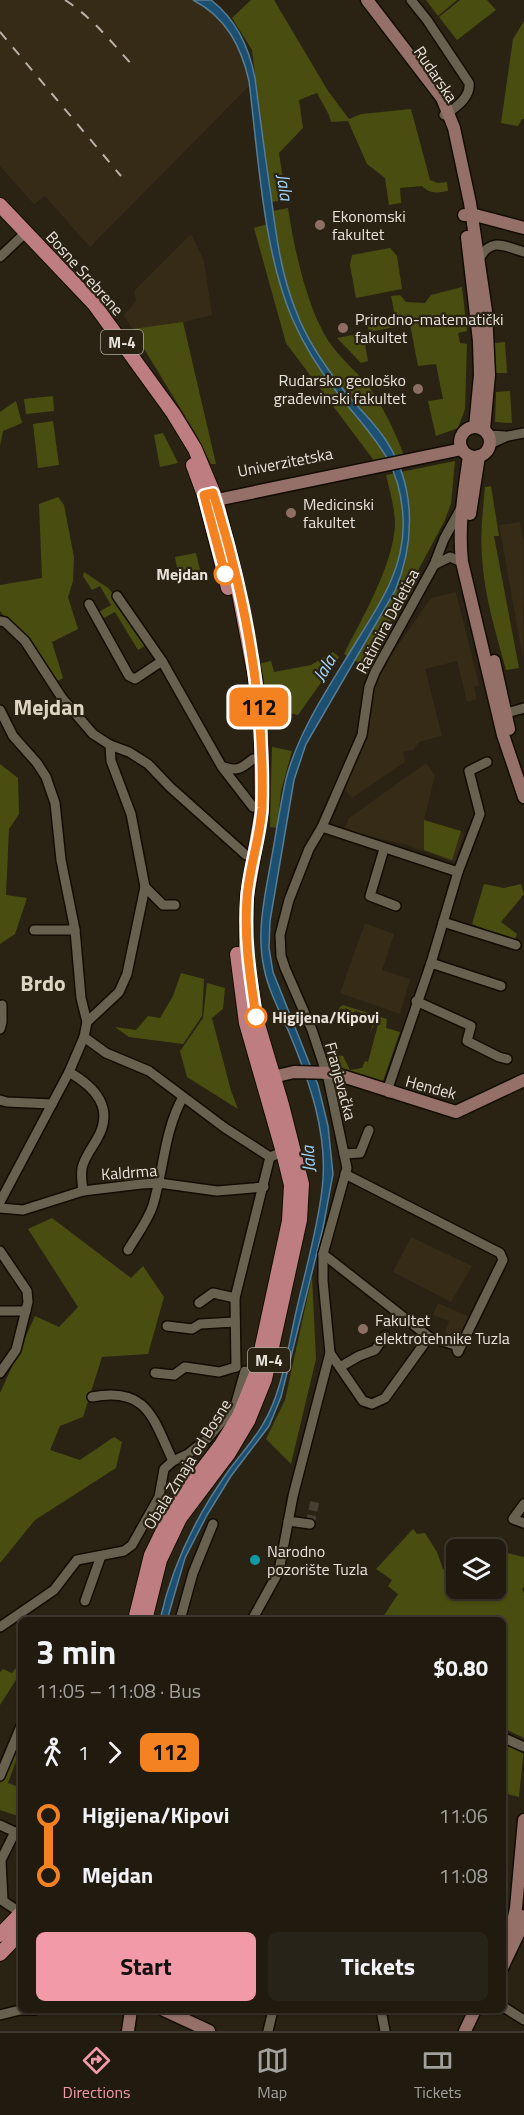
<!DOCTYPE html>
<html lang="en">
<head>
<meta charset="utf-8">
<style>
	body { margin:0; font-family:"Titillium Web",sans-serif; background:#282318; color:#f1f3f6; height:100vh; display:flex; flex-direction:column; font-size:22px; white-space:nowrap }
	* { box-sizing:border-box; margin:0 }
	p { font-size:20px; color:#a2a19e }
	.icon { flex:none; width:33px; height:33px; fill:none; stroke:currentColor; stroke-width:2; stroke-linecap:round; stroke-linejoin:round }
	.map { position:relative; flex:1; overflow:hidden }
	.sheet { position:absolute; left:18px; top:1617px; width:488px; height:396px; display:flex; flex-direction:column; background:#201a0f; border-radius:9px; box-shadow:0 2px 4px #0004,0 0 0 2px #3d382f }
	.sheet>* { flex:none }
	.badge { padding:0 12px; border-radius:9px; font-size:21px; line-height:39px }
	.fabs { position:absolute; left:446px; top:1539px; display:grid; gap:12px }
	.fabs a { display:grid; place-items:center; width:60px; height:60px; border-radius:9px; background:#201a0f; box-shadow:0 2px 4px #0004,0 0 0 2px #3d382f; font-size:30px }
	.map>.badge { position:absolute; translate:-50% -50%; box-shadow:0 0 0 3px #fff }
	.legs { display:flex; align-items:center; gap:9px; height:66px; padding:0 18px; font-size:20px }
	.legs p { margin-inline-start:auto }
	.head { display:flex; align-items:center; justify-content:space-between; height:102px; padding:0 18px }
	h1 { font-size:33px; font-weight:700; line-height:45px }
	.primary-button { display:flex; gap:12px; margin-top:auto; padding:12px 18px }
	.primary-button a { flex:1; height:69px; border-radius:9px; background:#f39aa8; color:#111; font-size:24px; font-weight:700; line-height:69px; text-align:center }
	.primary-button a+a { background:#282318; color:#f1f3f6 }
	ul { padding:0 18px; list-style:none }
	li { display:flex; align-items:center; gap:21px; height:60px; font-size:22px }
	li i { display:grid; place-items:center; width:9px; height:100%; margin:0 8px; background:currentColor }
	li i::after { content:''; width:15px; height:15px; margin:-8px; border:4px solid; border-radius:50%; background:#201a0f }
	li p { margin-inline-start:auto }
	li:first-child i { background:linear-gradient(#0000 50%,currentColor 0) }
	li:last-child i { background:linear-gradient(currentColor 50%,#0000 0) }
	.menu { display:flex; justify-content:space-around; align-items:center; height:84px; border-top:2px solid #3d382f; background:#201a0f; font-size:16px; color:#a2a19e }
	.menu a { display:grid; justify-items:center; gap:3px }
	.menu .current { color:#f39aa8 }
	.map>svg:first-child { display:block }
	.built { fill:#352b16 }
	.green { fill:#494d10 }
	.water { fill:#1c5073; stroke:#597c92; stroke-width:1.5 }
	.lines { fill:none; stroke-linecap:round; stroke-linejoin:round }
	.street-tunnel { stroke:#464032; stroke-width:9; stroke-dasharray:9 4.5; stroke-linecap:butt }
	.street-casing { stroke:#120c02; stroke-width:12 }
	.secondary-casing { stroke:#120c02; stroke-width:15 }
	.primary-casing { stroke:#120c02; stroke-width:16 }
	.street { stroke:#696150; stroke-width:9 }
	.secondary { stroke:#947069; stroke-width:12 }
	.primary { stroke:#be7e81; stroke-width:14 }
	.rail { stroke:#b7b1a7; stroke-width:2; stroke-dasharray:10 10; stroke-linecap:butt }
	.line-1-casing { stroke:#fff; stroke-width:14 }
	.line-1 { stroke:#f58220; stroke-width:9 }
	.education-dot { fill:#8d6e63; stroke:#2a2314; stroke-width:2 }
	.stop-1-dot { fill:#fff; stroke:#f58220; stroke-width:3 }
	.culture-dot { fill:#0f9aa8; stroke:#2a2314; stroke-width:2 }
	.labels { text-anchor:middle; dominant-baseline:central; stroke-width:4.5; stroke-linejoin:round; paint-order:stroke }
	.shield { fill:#2a2314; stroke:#aea99e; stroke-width:1.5 }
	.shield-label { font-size:15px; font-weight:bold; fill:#e7e2d9 }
	.street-label { font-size:16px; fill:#e7e2d9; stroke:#2a2314 }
	.poi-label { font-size:16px; fill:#e7e2d9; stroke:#2a2314; text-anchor:start }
	.stop-label { font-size:16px; font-weight:bold; fill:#e7e2d9; stroke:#2a2314; text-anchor:end }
	.water-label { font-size:18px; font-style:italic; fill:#a0d4fc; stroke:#2a2314 }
	.district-label { font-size:22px; font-weight:bold; fill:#ddd4c2; stroke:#2a2314 }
</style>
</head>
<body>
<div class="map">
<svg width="524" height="2031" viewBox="0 0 524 2031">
	<rect width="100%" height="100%" fill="#2a2314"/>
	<!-- built -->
	<g class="built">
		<polygon points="0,0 200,0 237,35 252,83 90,247 45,196 34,204 0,166"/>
		<polygon points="191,234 204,261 212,315 183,322 132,329 124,315 136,301 134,291"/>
		<polygon points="520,522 524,543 523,659 499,525"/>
		<polygon points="456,592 479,686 474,687 477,699 467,702 457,661 425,669 442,736 419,742 413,750 403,752 405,762 352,798 342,787 372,688 396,648 431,598"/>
		<polygon points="426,763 435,775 424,820 464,833 455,862 404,844 351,832 345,829 349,818"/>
		<polygon points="365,923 394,934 382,970 410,979 400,1014 340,993"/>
		<polygon points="411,1237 472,1266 451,1302 393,1272"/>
		<polygon points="438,1303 472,1318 461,1340 445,1333 449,1321 433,1315"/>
	</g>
	<!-- green -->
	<g class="green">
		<path d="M251 0H274L328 91 349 119 361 114 411 109 430 180 438 183 447 182 448 191C437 193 430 194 422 186L400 188 401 203 389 205 385 178 367 164 348 121 331 122 329 115 317 93 299 100 303 128 279 153 286 200 271 202 252 50 232 18Z"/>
		<polygon points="426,0 457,0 438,16"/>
		<polygon points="460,0 487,0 496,10 457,40 439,17"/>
		<polygon points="524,21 524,119 522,119 518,126 501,123 513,39"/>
		<path d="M288 208C294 248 308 314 332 346 343 361 358 373 369 387 381 402 398 438 404 456L375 462 286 343 254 228 274 222 273 211Z"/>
		<polygon points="390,248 397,256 402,289 356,298 350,265 352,255"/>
		<polygon points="462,287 467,331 458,333 460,343 467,344 465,409 458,428 436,436 428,401 443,399 436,364 418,366 410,324 369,332 367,321 395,316 391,296 400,295 406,302 425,303 431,295"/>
		<polygon points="183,322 216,464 211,464 196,434 132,329"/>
		<polygon points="363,333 368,361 361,363 337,338"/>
		<polygon points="505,342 507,373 495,373 495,343"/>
		<polygon points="510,391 512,423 495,422 496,392"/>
		<polygon points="53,396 54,411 26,414 24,399"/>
		<polygon points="16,401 22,423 3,431 0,446 0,412"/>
		<polygon points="53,421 59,465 38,468 33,424"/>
		<polygon points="163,433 178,463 160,467 154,435"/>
		<path d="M455 461 451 504 444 522 366 667 344 654C362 618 393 566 395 525 395 509 390 492 386 475Z"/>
		<path d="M491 486 499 536H494L519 668 506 670C496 633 484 595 482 557 480 533 483 510 485 487Z"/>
		<polygon points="58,497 64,505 74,557 73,581 68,597 78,629 52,642 63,678 56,682 0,611 0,585 42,578 39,504"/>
		<polygon points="196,553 201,574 179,578 175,557"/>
		<polygon points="84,572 108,588 115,596 145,646 138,650 115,612 104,618 99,612 111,605 100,586 92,590 83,576"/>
		<polygon points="333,652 339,657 298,715 265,707 258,664 271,661 274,672 311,665"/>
		<polygon points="272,747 292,751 281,791 277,828 270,827"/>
		<polygon points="0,764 18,778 19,814 9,829 6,895 27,898 15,934 0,944"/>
		<polygon points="424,820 461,831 452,860 424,850"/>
		<polygon points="484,884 504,888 521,884 524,894 501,922 517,934 514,942 472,924"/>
		<polygon points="181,973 204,979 202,1016 183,1044 129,1037 115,1027 136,1030 148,1016 160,1018 173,996"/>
		<polygon points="207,983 225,988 223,1009 212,1018 231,1091 238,1109 187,1077 180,1051 203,1018"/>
		<polygon points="343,1005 387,1019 386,1028 400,1032 382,1084 339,1069 331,1055 343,1056 350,1070 362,1068 365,1061 368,1062 379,1021 376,1020 370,1034 375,1018 356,1011 352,1013 346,1008 344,1010 341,1008 338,1016 334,1017 340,1007"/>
		<polygon points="52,1218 131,1278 143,1266 164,1297 148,1354 102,1357 83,1417 60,1426 50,1450 80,1460 114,1437 122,1442 116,1468 35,1520 0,1563 0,1393 35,1316 59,1327 78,1307 28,1229"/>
		<polygon points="312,1276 316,1359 291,1464 266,1439 285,1400"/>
		<polygon points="413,1529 417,1534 425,1533 437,1552 443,1569 456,1568 456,1588 495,1588 495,1554 499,1551 524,1557 524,1587 522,1589 524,1593 524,1738 503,1728 502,1620 381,1620 398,1594 388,1586 392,1580 376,1569"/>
		<polygon points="21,1654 21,1672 0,1705 0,1672 3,1669 12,1673 20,1663 17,1658"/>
		<polygon points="21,1731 21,1747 8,1783 21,1788 21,1817 0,1810 0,1783"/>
		<polygon points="510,1740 524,1747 519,1797 503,1793 503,1769"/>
	</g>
	<!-- water -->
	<path class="water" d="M193 0H211C237 20 249 47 255 78 260 117 265 156 271 196 276 235 281 274 296 311 307 341 326 368 346 393 359 409 376 424 387 442 416 487 415 543 395 591L306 744 294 780 270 921 269 948 273 972 318 1085 328 1126 333 1174 323 1228 281 1397 269 1426 231 1476 207 1515 185 1558 167 1620H160C172 1565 196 1516 229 1470 240 1455 254 1440 263 1424 282 1393 288 1347 296 1312 305 1272 317 1231 322 1190 329 1134 309 1080 288 1030 279 1010 268 989 264 968 256 932 265 896 271 861 276 834 280 806 286 779 299 729 331 684 358 639 382 601 406 564 403 517 400 460 372 437 339 395 320 371 304 346 292 318 263 250 258 154 249 81 241 46 226 17 193 0Z"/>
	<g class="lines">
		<!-- street-tunnel -->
		<polyline class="street-tunnel" points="310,1524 315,1501"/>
		<defs>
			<g id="street">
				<path d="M411 0 427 20 469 83C471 97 456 108 444 115"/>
				<polyline points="0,257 22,236"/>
				<path d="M479 259C491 237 504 246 524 252"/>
				<polyline points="489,435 505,436"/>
				<polyline points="490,444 508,436 524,433"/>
				<polyline points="434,565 450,557 462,562"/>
				<polyline points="117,596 162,661 222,767 253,807"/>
				<polyline points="89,604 129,676 135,679 162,661"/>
				<polyline points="0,621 5,622 25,641 62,698 93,734 110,745 129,752 148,764 170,787 246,855"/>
				<polyline points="0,710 13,736 37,763 46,777 55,803 61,860 75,930 81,998 87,1022 84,1037 69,1072 0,1202"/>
				<polyline points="500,715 524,708"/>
				<path d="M224 767C237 772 242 768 253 759"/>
				<polyline points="322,827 458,872"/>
				<polyline points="384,849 370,896 396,906"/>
				<polyline points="145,887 163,905 175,905"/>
				<polyline points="443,922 516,945"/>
				<polyline points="34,930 75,930"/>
				<polyline points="431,963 501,986"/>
				<polyline points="416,1001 471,1026 467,1041 499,1057 507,1059"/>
				<polyline points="87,1022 119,992 127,974 145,887 131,814 111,761 110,745"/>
				<polyline points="0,1029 2,1022 2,1005"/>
				<polyline points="84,1037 106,1053 149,1071 225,1128 270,1157 283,1152"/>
				<path d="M69 1072C95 1087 115 1108 97 1139 92 1148 84 1158 82 1168 81 1175 82 1184 83 1191"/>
				<polyline points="389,1093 388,1088 431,963 458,872 480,814 469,771 487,762"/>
				<polyline points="0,1100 7,1102 52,1104"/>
				<polyline points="344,1154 360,1153 369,1130"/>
				<polyline points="0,1208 23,1210 83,1191 141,1184 159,1183 217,1191 264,1187"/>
				<path d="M128 1250C136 1236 148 1221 153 1205 164 1169 164 1131 183 1097"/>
				<polyline points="0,1251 27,1291 28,1302 16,1350 0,1373"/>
				<polyline points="323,1254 429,1337 458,1346 457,1349 458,1352 503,1260 500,1253 345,1174"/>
				<polyline points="199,1303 213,1293 235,1298"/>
				<polyline points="0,1311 26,1311"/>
				<polyline points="167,1326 192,1329 200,1324 235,1322"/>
				<polyline points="330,1353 363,1401 372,1404 385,1398 429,1337"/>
				<polyline points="236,1367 235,1298 270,1157"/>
				<polyline points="340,1367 359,1356 375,1350 385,1336"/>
				<polyline points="155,1373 174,1375 185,1367 219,1372 236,1367"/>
				<path d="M92 1397C148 1386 153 1419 173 1461"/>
				<polyline points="524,1504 513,1519 524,1523"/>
				<polyline points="288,1521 310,1524"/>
				<polyline points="85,1601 101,1556"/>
				<polyline points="180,1620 193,1573 213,1524"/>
				<polyline points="252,1620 279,1571 293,1496 330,1353 323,1281 323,1254 347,1168 328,1078 312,1030 285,968 281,956 280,935 289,900 309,849 322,827 362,735 369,687 375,672 434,565 444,539 461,508"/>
				<polyline points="0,1627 54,1590 77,1560 124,1551 132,1545 159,1497 164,1469 173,1461 188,1454 207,1439 235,1406 245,1371"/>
				<polyline points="502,1737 524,1747"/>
				<polyline points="0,1776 21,1726"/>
				<polyline points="0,1825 15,1832 1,1860 3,1901"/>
				<polyline points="0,1899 21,1913"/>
				<polyline points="502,2006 524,2020"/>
				<polyline points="381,2010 385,2031"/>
				<polyline points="0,2015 20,2010 35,2010"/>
				<polyline points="268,2031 273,2010"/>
			</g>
			<g id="secondary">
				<polyline points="367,0 442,98 454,128 470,203 486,311 489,375 484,429"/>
				<polyline points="464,215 475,215 524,228"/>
				<polyline points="467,237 479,341 480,375 475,427"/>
				<circle cx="475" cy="442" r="15"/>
				<path d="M469 456C464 491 458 526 462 562L503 735 524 797"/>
				<polyline points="207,502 462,449"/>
				<polyline points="470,514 479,456"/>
				<polyline points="494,661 509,729"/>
				<polyline points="264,1079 294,1072 333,1073 456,1112 524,1080"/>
				<polyline points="502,1950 513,1922 516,1908 524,1820"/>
				<polyline points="502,1968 519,1932 521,1916"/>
				<polyline points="164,2010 209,2031"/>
				<polyline points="128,2031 131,2010"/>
				<polyline points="465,2031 475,2010"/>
			</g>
			<g id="primary">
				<polyline points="0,205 94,304 173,413 195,449 216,499 235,573 255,677 261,723 262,810 247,896 246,953 257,1021 282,1105 302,1184 300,1220 265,1379 248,1421 229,1453 180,1518 160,1560 145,1620"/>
				<polyline points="193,465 204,495 228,588"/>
				<polyline points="135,1620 151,1555 171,1514 185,1492 221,1445 239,1416 256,1374 289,1221 291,1185 283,1152 246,1023 237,954"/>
				<polyline points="0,1935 21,1913"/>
				<polyline points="0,1954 21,1932"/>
			</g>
		</defs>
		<!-- street casing -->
		<use href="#street" class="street-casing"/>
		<!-- secondary casing -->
		<use href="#secondary" class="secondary-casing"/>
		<!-- primary casing -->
		<use href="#primary" class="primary-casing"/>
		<!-- street -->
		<use href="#street" class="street"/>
		<!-- secondary -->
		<use href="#secondary" class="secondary"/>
		<!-- primary -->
		<use href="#primary" class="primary"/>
		<!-- rail -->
		<g class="rail">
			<path d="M65 0C93 18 112 43 134 67"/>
			<polyline points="0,32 121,176"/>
		</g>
	</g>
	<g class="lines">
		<defs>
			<path id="line-1" d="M225 574 204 495 213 493C245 594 265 702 262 808 260 839 249 868 247 898 244 940 250 975 256 1017"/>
		</defs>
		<!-- line-1 casing -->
		<use href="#line-1" class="line-1-casing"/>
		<!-- line-1 -->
		<use href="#line-1" class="line-1"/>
	</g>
	<!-- markers -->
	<g class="education-dot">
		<circle cx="320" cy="225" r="6"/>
		<circle cx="343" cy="328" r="6"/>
		<circle cx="418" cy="389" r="6"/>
		<circle cx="291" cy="513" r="6"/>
		<circle cx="363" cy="1329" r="6"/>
	</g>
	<g class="stop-1-dot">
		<circle cx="225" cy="574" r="10"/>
		<circle cx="256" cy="1017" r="10"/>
	</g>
	<circle class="culture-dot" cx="255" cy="1560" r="6"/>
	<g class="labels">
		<!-- shield labels -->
		<g class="shield">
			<rect x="101" y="330" width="42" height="24" rx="4.5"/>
			<rect x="248" y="1348" width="42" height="24" rx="4.5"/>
		</g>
		<g class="shield-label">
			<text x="122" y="342">M-4</text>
			<text x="269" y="1360">M-4</text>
		</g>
		<!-- street labels -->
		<g class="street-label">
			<text transform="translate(436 74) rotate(56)">Rudarska</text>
			<text transform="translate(85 273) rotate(48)">Bosne Srebrene</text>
			<text transform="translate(285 462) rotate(-11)">Univerzitetska</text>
			<text transform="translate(387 621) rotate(-62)">Ratimira Deletisa</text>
			<text transform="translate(341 1081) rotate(75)">Franjevačka</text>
			<text transform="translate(431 1087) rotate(15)">Hendek</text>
			<text transform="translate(129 1172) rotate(-4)">Kaldrma</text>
			<text transform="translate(187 1464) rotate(-58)">Obala Zmaja od Bosne</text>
		</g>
		<!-- poi labels -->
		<g class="poi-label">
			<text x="332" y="216">Ekonomski<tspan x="332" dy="18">fakultet</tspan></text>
			<text x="355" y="319">Prirodno-matematički<tspan x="355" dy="18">fakultet</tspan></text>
			<text x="406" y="380" text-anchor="end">Rudarsko geološko<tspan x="406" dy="18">građevinski fakultet</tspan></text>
			<text x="303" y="504">Medicinski<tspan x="303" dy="18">fakultet</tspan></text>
			<text x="375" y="1320">Fakultet<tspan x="375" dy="18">elektrotehnike Tuzla</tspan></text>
			<text x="267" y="1551">Narodno<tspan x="267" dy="18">pozorište Tuzla</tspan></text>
		</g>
		<!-- stop labels -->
		<g class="stop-label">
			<text x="208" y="574">Mejdan</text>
			<text x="272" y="1017" text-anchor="start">Higijena/Kipovi</text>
		</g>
		<!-- water labels -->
		<g class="water-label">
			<text transform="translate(285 187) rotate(82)">Jala</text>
			<text transform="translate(324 668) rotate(-59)">Jala</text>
			<text transform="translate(308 1159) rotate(-93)">Jala</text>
		</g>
		<!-- district labels -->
		<g class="district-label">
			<text x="49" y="707">Mejdan</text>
			<text x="43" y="983">Brdo</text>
		</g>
	</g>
</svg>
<div class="fabs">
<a><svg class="icon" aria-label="layers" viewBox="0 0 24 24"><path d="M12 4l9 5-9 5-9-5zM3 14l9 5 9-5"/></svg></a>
</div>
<b class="badge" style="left:259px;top:707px;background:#f58220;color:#111">112</b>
<section class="sheet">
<div class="head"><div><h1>3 min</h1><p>11:05 – 11:08 · Bus</p></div><b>$0.80</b></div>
<div class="legs"><svg class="icon" aria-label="walk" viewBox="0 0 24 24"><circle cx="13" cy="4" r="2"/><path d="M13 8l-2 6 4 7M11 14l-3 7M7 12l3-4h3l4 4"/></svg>1<svg class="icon" aria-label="forward" viewBox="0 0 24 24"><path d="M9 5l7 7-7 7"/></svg><b class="badge" style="background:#f58220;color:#111">112</b></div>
<ul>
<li><i style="color:#f58220"></i><b>Higijena/Kipovi</b><p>11:06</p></li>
<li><i style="color:#f58220"></i><b>Mejdan</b><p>11:08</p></li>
</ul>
<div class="primary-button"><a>Start</a><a>Tickets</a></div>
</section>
</div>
<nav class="menu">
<a class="current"><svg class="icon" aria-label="directions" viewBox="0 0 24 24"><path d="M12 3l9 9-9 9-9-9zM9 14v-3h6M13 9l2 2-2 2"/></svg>Directions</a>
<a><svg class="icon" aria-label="map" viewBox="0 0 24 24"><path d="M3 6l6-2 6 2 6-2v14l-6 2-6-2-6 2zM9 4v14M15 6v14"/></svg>Map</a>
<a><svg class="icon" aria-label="tickets" viewBox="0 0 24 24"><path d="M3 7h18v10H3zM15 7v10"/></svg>Tickets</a>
</nav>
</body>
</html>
